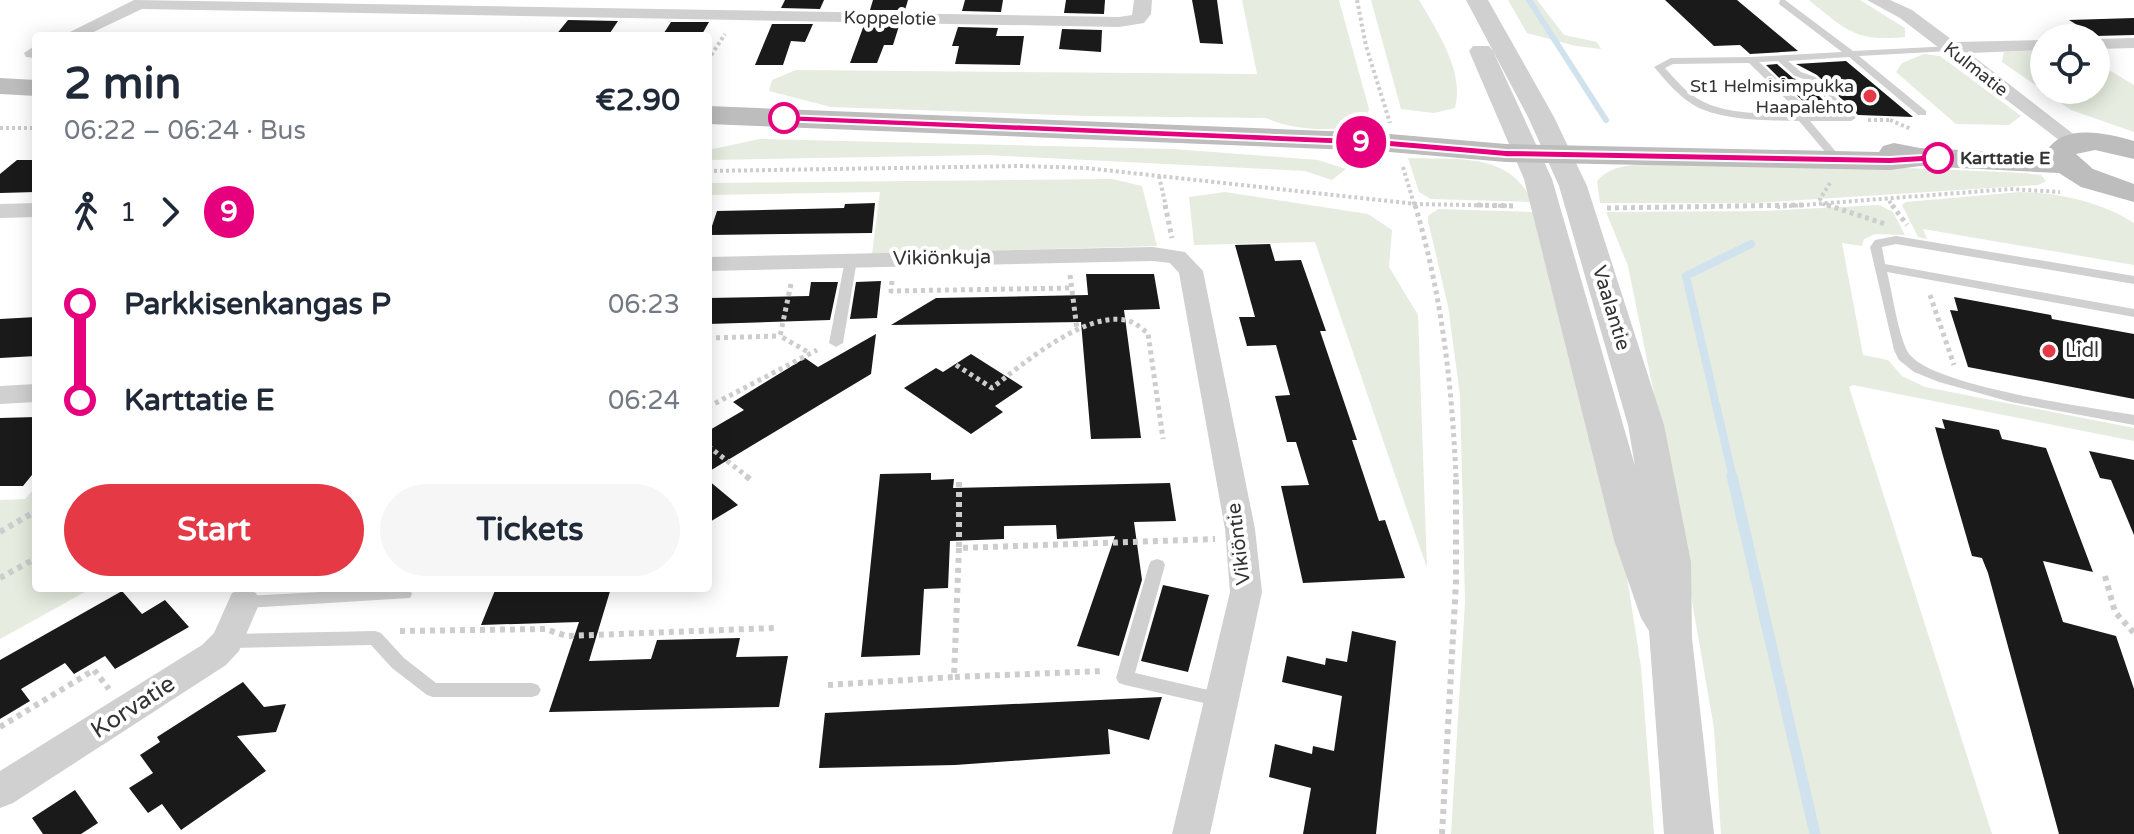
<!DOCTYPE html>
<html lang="en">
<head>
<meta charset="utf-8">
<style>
	body { margin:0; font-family:"Varela Round",sans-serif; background:#f6f6f7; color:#1f2937; height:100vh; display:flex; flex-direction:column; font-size:30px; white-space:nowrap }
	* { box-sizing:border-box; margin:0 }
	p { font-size:26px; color:#747a83 }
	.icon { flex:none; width:44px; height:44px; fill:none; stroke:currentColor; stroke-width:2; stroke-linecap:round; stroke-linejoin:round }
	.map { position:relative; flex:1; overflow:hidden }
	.side { position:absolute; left:32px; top:32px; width:680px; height:560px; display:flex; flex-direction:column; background:#fff; border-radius:8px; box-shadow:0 4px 20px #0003 }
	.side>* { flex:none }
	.badge { padding:0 16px; border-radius:26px; font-size:28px; line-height:52px }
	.controls { position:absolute; left:2030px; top:24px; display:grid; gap:16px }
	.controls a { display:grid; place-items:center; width:80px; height:80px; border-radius:50%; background:#fff; box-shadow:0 4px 20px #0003; font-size:40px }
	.map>.badge { position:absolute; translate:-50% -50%; box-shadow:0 0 0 4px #fff }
	.legs { display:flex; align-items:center; gap:12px; height:88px; padding:0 32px; font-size:26px }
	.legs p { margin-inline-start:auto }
	.headline { display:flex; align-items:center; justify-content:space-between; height:136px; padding:0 32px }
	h1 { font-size:44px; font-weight:800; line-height:60px }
	.action { display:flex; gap:16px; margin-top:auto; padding:16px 32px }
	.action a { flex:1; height:92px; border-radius:48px; background:#e63946; color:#fff; font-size:32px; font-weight:800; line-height:92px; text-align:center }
	.action a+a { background:#f6f6f7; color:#1f2937 }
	ul { padding:0 32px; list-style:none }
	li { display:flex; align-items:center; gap:28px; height:96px; font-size:30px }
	li i { display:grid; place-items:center; width:12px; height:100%; margin:0 10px; background:currentColor }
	li i::after { content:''; width:20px; height:20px; margin:-10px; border:6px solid; border-radius:50%; background:#fff }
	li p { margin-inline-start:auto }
	li:first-child i { background:linear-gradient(#0000 50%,currentColor 0) }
	li:last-child i { background:linear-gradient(currentColor 50%,#0000 0) }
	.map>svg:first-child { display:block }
	.green { fill:#e6ecdf }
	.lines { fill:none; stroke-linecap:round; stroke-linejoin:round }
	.stream-far2 { stroke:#cfe2ee; stroke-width:6 }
	.stream-far1 { stroke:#cfe2ee; stroke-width:8 }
	.stream { stroke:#cfe2ee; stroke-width:11 }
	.building { fill:#1a1a1a }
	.path-far2 { stroke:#cdcdcd; stroke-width:4; stroke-dasharray:3 3; stroke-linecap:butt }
	.path-far1 { stroke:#cdcdcd; stroke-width:5; stroke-dasharray:4 4; stroke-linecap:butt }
	.path { stroke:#cdcdcd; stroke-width:6; stroke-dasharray:5 5; stroke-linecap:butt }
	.service { fill:#d0d0d0; fill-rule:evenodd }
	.minor { fill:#d0d0d0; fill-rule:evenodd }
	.tertiary { fill:#d0d0d0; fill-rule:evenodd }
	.secondary { fill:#bdbdbd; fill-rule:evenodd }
	.line-1 { fill:#e6007e; stroke:#fff; stroke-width:2 }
	.poi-dot { fill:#e63946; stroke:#fff; stroke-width:3 }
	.stop-1-dot { fill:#fff; stroke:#e6007e; stroke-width:4 }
	.labels { text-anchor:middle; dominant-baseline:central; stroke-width:8; stroke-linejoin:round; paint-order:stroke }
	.far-street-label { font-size:18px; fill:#333; stroke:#fff }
	.far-poi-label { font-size:18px; fill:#333; stroke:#fff; text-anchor:end }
	.far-stop-label { font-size:18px; font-weight:bold; fill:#333; stroke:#fff; text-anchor:start }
	.street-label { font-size:20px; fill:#333; stroke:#fff }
	.poi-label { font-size:20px; fill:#333; stroke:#fff; text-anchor:start }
	.near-street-label { font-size:24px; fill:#333; stroke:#fff }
</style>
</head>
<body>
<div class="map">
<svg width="2134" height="834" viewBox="0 0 2134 834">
	<rect width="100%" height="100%" fill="#fff"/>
	<!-- green -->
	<g class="green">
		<path d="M1242 0H1339L1369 109 1364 124C1333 132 1295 131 1266 118L1087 116 831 107 769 91 772 80 796 70 1257 74Z"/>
		<path d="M1371 0H1419C1437 31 1465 72 1455 108L1434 113 1401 109Z"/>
		<polygon points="1508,0 1537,0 1564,35 1597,42 1601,49 1576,46 1527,33"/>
		<path d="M1809 0H1860L1905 28V37C1855 42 1846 30 1809 0Z"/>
		<polygon points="2044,50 2044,90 2096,90 2096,62 2134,85 2134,132 2071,110 2002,62 2004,52"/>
		<polygon points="1924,54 1940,56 2021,116 2009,125 1956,124 1896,72 1902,63"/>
		<polygon points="760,139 1173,149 1318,160 1346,169 1332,180 1305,171 986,155 708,160 708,150"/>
		<path d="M1408 158C1455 160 1510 151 1532 202L1431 199 1419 192Z"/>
		<path d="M1664 163 1833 165 2025 173 2041 175 2046 181 2038 185 1756 203H1600L1597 181C1613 162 1642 165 1664 163Z"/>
		<polygon points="1112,179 1142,186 1157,246 872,254 880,192 708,195 708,183"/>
		<polygon points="1225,192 1368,214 1392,230 1389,267 1418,315 1427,568 1315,242 1194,245 1189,197"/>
		<path d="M2020 192C2060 193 2101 202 2134 223V265L1923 229 1927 239 1918 237 1902 205 1906 202Z"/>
		<polygon points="1879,205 1893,212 1905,235 1875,234 1864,239 1862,246 1842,243 1863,355 1888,360 1902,376 1925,387 2134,428 2134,441 1853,385 1849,387 1992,834 1721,834 1714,728 1668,463 1628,266 1606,212 1765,211"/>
		<polygon points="1438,209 1533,212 1621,538 1641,667 1654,834 1451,834 1465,602 1460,395 1448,306 1428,221 1428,216"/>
		<polygon points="36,487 36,588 92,588 0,639 0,500 25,499"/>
	</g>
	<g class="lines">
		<!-- stream-far2 -->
		<polyline class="stream-far2" points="1529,0 1606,120"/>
		<!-- stream-far1 -->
		<polyline class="stream-far1" points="1733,478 1686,276 1751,244"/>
		<!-- stream -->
		<polyline class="stream" points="1732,476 1815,834"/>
	</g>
	<!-- building -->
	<g class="building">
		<polygon points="785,0 824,0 820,9 781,8"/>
		<polygon points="873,0 908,0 905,10 870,10"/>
		<polygon points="965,0 1003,0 1001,12 962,11"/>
		<polygon points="1066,0 1105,0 1104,14 1064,13"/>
		<polygon points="1192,0 1217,0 1223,44 1200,43"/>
		<polygon points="1665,0 1737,0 1798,51 1750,54 1740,45 1714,46"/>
		<polygon points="2134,18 2134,35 2095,36 2069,20"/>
		<polygon points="568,20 618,21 608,36 555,36"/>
		<polygon points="671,22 709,22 701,36 662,36"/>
		<polygon points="772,24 813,24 805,42 791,41 783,65 755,65"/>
		<polygon points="864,25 899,26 893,45 884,45 877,63 850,63"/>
		<polygon points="958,27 998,28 996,36 1024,36 1020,65 955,64 959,46 952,46"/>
		<polygon points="1062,29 1102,30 1101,52 1059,49"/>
		<polygon points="1846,61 1913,117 1858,115 1817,75 1796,64"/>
		<polygon points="1777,64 1793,78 1807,84 1835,112 1814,112 1766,65"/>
		<polygon points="17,160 36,160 36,192 0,193 0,174"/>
		<polygon points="875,203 872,233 709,235 717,211 844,208 845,204"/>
		<polygon points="1270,244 1275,261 1301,260 1326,331 1320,331 1357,440 1352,440 1379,521 1385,520 1405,578 1303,583 1281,486 1309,485 1296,442 1287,442 1275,396 1290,395 1276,345 1247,346 1239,317 1255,317 1235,245"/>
		<polygon points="1086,274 1154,274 1160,309 1124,310 1141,438 1091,439 1081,322 891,325 936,298 1088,295"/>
		<polygon points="881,281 877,318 850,319 856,282"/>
		<polygon points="811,282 838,282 830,320 708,324 708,298 809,296"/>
		<polygon points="1954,297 2051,315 2052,319 2134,334 2134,399 1968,367 1950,310 1958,311"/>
		<polygon points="36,317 36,356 0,358 0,319"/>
		<polygon points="876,334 871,374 708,472 708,431 744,410 733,402 805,358 818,367"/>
		<polygon points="971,354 1023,387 995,406 1003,412 971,434 904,388 936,368 943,372"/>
		<polygon points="36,417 36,470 23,486 0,486 0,418"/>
		<polygon points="1942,419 1999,430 2002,439 2046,448 2093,572 2043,561 2063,622 2116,636 2134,689 2134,834 2059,834 1988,573 1982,558 1972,556 1943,456 1935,427 1945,429"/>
		<polygon points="2089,451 2134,460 2134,535 2111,480 2100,478"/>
		<polygon points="931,473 931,480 954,479 953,488 1170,483 1176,521 1134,522 1142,580 1119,656 1077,646 1115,536 1057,539 1056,525 1004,526 1004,539 950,541 948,588 924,589 920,655 861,657 880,474"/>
		<polygon points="708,480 738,505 708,523"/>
		<polygon points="1163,585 1209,595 1188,672 1141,661"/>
		<polygon points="496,588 611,588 589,661 651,659 657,640 740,638 736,657 788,656 779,707 549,712 579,622 481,625"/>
		<polygon points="122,591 142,614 165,600 189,627 115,669 105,656 74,674 65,663 21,689 30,701 0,719 0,660"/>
		<polygon points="1352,631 1396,641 1376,834 1303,834 1311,788 1269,777 1275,744 1312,754 1313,746 1334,751 1342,696 1282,682 1287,656 1325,665 1326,658 1347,662"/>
		<polygon points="243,682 264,707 286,704 276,732 237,736 266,771 181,830 162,804 148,813 129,788 153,773 140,755 160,742 157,737"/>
		<polygon points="1162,697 1149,740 1108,729 1110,754 955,765 819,768 825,713"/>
		<polygon points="75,790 98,823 81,834 43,834 32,818"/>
	</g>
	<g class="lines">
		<!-- path-far2 -->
		<g class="path-far2">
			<polyline points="1357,0 1366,46 1390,123"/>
			<polyline points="708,60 725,34"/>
			<polyline points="1868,120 1890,120"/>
			<polyline points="1890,120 1911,129"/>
			<polyline points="0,128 36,128"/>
			<polyline points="1403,167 1415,207"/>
			<polyline points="708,171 1021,166 1086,168 1416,204 1516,206"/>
			<polyline points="1159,176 1166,207"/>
			<polyline points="1830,183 1820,199 1823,204 1833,207"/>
			<polyline points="1889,201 1894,207"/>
			<polyline points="1777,207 2010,189 2060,192"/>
		</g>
		<!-- path-far1 -->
		<g class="path-far1">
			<polyline points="1165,205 1172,238"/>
			<path d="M1415 205C1442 295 1452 385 1456 478"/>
			<polyline points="1477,205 1516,206"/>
			<polyline points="1827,205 1885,224"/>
			<polyline points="1892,205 1907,225"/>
			<polyline points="1607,208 1803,205"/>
			<polyline points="1070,275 1077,329"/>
			<polyline points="892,281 891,291 1072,288"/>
			<polyline points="791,284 780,336 808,352"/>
			<polyline points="1930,295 1954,365"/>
			<polyline points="708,338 780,336"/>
			<path d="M956 365 992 388C1023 364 1090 306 1132 322 1137 324 1143 330 1148 333L1163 439"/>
			<polyline points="708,407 817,350"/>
			<polyline points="708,446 749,478"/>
		</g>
		<!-- path -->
		<g class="path">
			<polyline points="746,476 752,481"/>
			<polyline points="959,482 959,548 1215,539"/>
			<polyline points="0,532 36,511"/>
			<polyline points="959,548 954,677 1104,671"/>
			<polyline points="2105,576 2115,612 2134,633"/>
			<polyline points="0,578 36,558"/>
			<polyline points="400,631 545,629 567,636 774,628"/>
			<polyline points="828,685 954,677"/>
			<polyline points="0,727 94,670 109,689"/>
			<polyline points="1442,834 1456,582 1456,476"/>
		</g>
		<!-- service -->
		<g class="service">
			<path d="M1780 0H1785L1853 51 1952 46 1954 48 1949 51 1859 56 1926 111V115H1918L1849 57 1788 61 1801 72 1815 77 1856 118 1851 121H1810L1842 159 1837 162 1833 161 1799 121C1766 120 1726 121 1697 107 1680 98 1666 81 1654 67L1671 58 1751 57 1842 52 1779 4ZM1778 61 1795 76 1809 81 1842 115H1805V106L1759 62ZM1749 63 1796 109 1795 115C1766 113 1728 115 1702 101 1687 94 1676 80 1665 68L1673 64Z"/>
			<path d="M1896 236 2134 276V284L1896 244 1882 247 1885 264 2134 309V317L1887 272C1892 290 1899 342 1910 355 1937 387 2088 407 2134 415V425L2011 402 1939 382 1914 372 1899 360 1894 350 1870 247 1875 240Z"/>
			<polygon points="851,256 857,260 843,343 836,347 829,343 845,260"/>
			<polygon points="1157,559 1163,561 1165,565 1135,673 1221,693 1227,695 1230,700 1227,705 1221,707 1125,685 1119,683 1116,678 1149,565 1151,561"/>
			<polygon points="397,588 410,590 412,594 410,598 244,608 238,607 236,602 238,597 244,596"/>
			<polygon points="375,631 381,633 404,658 436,683 532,683 538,685 541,690 538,695 532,697 433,697 427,695 392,668 371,645 227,648 221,646 219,641 221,636 227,634"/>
		</g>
		<!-- minor -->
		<g class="minor">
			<polygon points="134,0 1119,17 1132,15 1134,0 1152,0 1151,14 1144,23 1119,27 142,9 85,36 62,36"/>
			<polygon points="1867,0 1890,0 1912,10 1955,42 2044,40 2044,50 1969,53 2085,143 2075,149 2068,147 1900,18"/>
			<polygon points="2134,38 2134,48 2096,49 2096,39"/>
			<polygon points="36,45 36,58 26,57 24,53"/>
			<polygon points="36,203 36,217 0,218 0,204"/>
			<polygon points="1153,247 1185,252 1203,271 1255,529 1262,592 1210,834 1172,834 1230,592 1225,529 1179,273 1170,263 1153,261 708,271 708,257"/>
			<polygon points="36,384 36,402 0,404 0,386"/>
			<polygon points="244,589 256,593 260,602 239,651 226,665 13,803 0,808 0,771 202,645 214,633 232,593"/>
		</g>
		<!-- tertiary -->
		<polygon class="tertiary" points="1466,0 1488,0 1554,117 1587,186 1664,425 1691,562 1692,638 1714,834 1664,834 1649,631 1641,618 1614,540 1524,179 1469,51 1473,46 1489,46 1493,51 1552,179 1635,466 1628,425 1559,186 1528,117"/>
		<!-- secondary -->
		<g class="secondary">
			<polygon points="0,78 36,80 36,96 0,94"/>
			<path d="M708 106 1378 133 1506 144 1879 152 1883 146 1894 143 1920 148 2045 154C2061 122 2106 133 2134 141V159L2095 150 2076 154 2093 169 2134 184V202L2081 187 2059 173 1920 166 1890 170 1506 162 1378 151 708 124Z"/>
		</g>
	</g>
	<!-- line-1 -->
	<polygon class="line-1" points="784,115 1378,139 1506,150 1890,157 1938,154 1944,158 1938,161 1890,164 1506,157 1378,146 780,121 780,116"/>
	<!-- markers -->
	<g class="poi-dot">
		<circle cx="1870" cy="96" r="8"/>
		<circle cx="2049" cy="351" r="8"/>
	</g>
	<g class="stop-1-dot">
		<circle cx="784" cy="118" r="14"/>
		<circle cx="1938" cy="158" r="14"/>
	</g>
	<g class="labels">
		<!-- far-street labels -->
		<g class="far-street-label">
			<text transform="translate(890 18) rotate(1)">Koppelotie</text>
			<text transform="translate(1976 69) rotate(38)">Kulmatie</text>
		</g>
		<!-- far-poi labels -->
		<g class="far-poi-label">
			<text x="1854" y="86">St1 Helmisimpukka<tspan x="1854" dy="21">Haapalehto</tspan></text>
		</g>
		<!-- far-stop labels -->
		<g class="far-stop-label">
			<text x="1960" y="158">Karttatie E</text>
		</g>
		<!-- street labels -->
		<g class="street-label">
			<text transform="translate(942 258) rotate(-1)">Vikiönkuja</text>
			<text transform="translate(1611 308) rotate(73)">Vaalantie</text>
			<text transform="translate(1239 544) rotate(-97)">Vikiöntie</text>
		</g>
		<!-- poi labels -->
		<g class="poi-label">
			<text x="2065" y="351">Lidl</text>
		</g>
		<!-- near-street labels -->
		<g class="near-street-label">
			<text transform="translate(133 707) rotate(-33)">Korvatie</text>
		</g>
	</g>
</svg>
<div class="controls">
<a><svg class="icon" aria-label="locate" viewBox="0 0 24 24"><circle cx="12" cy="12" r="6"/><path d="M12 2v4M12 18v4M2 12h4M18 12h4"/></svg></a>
</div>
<b class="badge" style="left:1361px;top:142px;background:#e6007e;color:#fff">9</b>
<section class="side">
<div class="headline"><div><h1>2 min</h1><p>06:22 – 06:24 · Bus</p></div><b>€2.90</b></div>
<div class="legs"><svg class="icon" aria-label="walk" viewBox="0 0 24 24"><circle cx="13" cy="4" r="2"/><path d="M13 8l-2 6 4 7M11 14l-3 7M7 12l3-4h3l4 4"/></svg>1<svg class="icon" aria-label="forward" viewBox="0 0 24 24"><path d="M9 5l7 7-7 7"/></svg><b class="badge" style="background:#e6007e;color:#fff">9</b></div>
<ul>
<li><i style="color:#e6007e"></i><b>Parkkisenkangas P</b><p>06:23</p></li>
<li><i style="color:#e6007e"></i><b>Karttatie E</b><p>06:24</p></li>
</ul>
<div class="action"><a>Start</a><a>Tickets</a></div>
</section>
</div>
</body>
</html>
